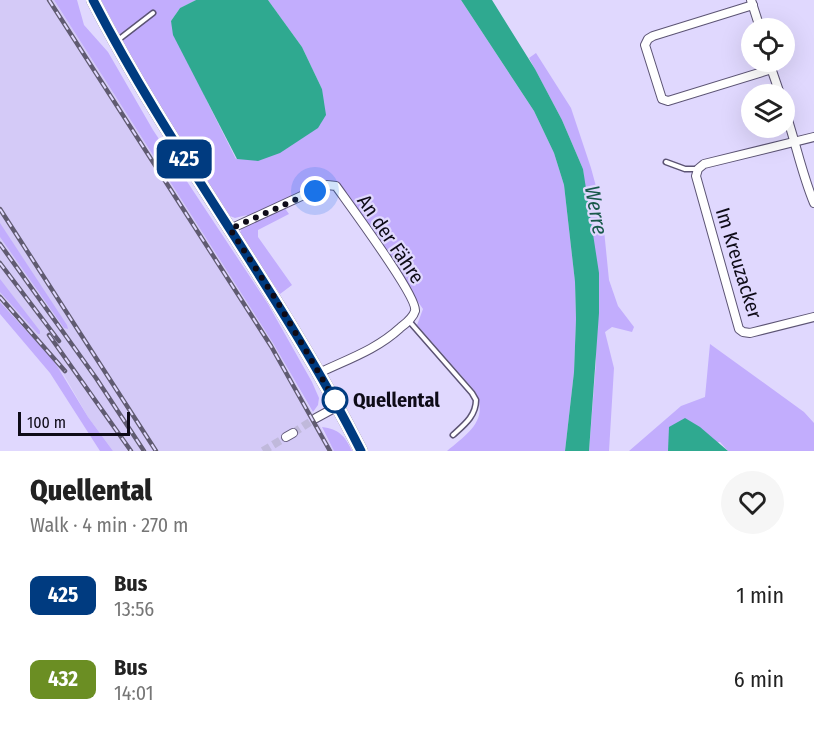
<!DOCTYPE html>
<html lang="en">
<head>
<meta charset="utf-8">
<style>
	body { margin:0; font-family:"Fira Sans Condensed",sans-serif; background:#f6f6f6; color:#222; height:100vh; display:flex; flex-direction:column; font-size:22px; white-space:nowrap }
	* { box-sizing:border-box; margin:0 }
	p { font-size:20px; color:#767676 }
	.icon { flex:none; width:33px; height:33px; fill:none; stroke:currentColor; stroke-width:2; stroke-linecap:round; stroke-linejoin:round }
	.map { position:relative; height:451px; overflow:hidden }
	.panel { display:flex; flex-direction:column; background:#fff; flex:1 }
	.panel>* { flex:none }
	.badge { padding:0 12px; border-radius:9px; font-size:21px; line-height:39px }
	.controls { position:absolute; left:741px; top:18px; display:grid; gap:12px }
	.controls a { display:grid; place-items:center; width:54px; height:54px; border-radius:50%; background:#fff; box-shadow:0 6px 24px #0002; font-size:30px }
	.scale { position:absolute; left:18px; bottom:15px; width:112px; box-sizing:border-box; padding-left:6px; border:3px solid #0e0b17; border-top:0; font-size:16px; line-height:21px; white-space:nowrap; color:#0e0b17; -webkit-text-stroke:4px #e0d8fe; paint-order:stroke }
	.you { position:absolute; width:30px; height:30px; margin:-15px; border:4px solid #fff; border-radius:50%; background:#1a73e8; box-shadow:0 0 0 9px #1a73e833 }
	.map>.badge { position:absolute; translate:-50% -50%; box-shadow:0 0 0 3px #fff }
	.round { display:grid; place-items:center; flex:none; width:63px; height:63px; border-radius:32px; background:#f6f6f6 }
	.head { display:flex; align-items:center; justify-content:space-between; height:102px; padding:0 30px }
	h1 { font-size:28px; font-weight:800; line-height:45px }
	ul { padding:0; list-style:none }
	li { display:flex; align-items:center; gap:18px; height:84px; padding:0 30px }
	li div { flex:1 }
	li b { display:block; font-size:22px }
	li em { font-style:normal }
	li .badge { min-width:66px; font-weight:700; text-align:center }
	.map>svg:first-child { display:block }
	.built { fill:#d4caf7 }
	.green { fill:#c2adfd }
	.water { fill:#2fa990 }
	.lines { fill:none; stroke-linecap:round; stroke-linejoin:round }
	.street-tunnel { stroke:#c0b9db; stroke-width:8; stroke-dasharray:8 4; stroke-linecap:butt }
	.lane-casing { stroke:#5c5474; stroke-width:7 }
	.street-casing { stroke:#5c5474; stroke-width:10 }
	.secondary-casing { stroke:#5c5474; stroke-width:14 }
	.lane { stroke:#fff; stroke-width:4 }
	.street { stroke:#fff; stroke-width:8 }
	.secondary { stroke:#d2eaf9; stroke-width:10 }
	.rail-casing { stroke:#605b71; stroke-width:4.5 }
	.rail { stroke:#e0d8fe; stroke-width:2; stroke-dasharray:7; stroke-linecap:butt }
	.line-casing { stroke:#fff; stroke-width:14 }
	.line { stroke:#003b80; stroke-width:9 }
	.walk { stroke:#0e0b17; stroke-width:6; stroke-dasharray:0 10.8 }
	.stop-dot { fill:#fff; stroke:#003b80; stroke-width:3 }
	.labels { text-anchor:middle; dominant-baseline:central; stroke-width:4.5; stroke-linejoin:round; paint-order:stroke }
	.street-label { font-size:20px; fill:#0e0b17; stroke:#e0d8fe }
	.stop-label { font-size:20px; font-weight:bold; fill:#0e0b17; stroke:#e0d8fe; text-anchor:start }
	.water-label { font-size:21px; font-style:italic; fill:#19594b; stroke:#e0d8fe }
</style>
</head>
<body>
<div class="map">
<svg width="814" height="451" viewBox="0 0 814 451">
	<rect width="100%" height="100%" fill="#e0d8fe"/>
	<!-- built -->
	<polygon class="built" points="0,0 54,0 273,343 334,451 113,451 88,417 64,375 14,316 0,302"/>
	<!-- green -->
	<g class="green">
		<polygon points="54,0 77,0 84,25 108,52 153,130 268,304 312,382 319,398 318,405 313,412 273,343"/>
		<path d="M101 0H196L180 8 171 21 207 101 236 159 322 89 302 47 268 0H461L534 111 554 153 564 185 575 282 576 319 574 372 565 451H447C467 434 490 420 475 391L417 325 423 309 336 184 281 203 289 214 258 230V237L292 285 280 294 239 235 247 215 235 218 230 216 154 100Z"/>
		<polygon points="536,53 571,108 591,168 597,190 604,230 609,280 618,306 634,327 632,332 612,327 605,332 614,368 609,451 589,451 596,361 583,169 562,120 529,58"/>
		<polygon points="0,223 67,325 68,329 64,328 0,237"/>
		<polygon points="0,279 40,331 40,334 38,334 0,292"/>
		<polygon points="0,302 54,361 88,417 113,451 100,451 50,373 0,314"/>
		<polygon points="710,344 804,412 814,423 814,451 728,451 720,442 669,448 668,451 629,451 681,406 705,397"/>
		<path d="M322 427C339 429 345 436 352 451H334Z"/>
	</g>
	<!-- water -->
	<g class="water">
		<polygon points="196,0 268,0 302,47 322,89 326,115 318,128 280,153 258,161 237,159 173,35 171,21 180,8"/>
		<polygon points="461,0 492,0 535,69 562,120 583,169 599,273 599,313 589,451 565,451 574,372 576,319 575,282 564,185 554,153 534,111"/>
		<polygon points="685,418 700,427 728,451 668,451 669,427"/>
	</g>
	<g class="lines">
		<!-- street-tunnel -->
		<g class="street-tunnel">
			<polyline points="293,433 316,418"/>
			<polyline points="263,451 286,437"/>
		</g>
		<defs>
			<g id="lane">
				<polyline points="118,40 153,13"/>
				<polyline points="666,162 685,169 697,169"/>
				<path d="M409 321 472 393 476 400C476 416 464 425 453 435"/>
			</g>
			<g id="street">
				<polyline points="751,0 760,28"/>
				<polyline points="753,5 653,36 648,39 645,45 662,99 668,101 772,69"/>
				<polyline points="769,62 780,94"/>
				<path d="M784 108C795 139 801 172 814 203"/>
				<polyline points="814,137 704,164 698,169 696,176 739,329 743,332 750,333 814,317"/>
				<path d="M230 229 321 187 327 185 336 186C348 203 418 297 415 311 413 318 406 323 400 328 376 350 348 359 319 373"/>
				<polyline points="316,418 338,406"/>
				<polyline points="286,437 293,433"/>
			</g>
			<path id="secondary" d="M93 0C173 156 282 294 361 451"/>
		</defs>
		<!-- lane casing -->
		<use href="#lane" class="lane-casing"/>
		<!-- street casing -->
		<use href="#street" class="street-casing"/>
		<!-- secondary casing -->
		<use href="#secondary" class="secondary-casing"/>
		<!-- lane -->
		<use href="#lane" class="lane"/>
		<!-- street -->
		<use href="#street" class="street"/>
		<!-- secondary -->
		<use href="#secondary" class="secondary"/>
		<defs>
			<g id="rail">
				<polyline points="49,0 271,346 330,451"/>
				<polyline points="0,209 156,451"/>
				<polyline points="0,244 96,378 144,451"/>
				<polyline points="0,263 59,341"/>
				<polyline points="0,297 65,371"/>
				<polyline points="49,335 131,451"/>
			</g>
		</defs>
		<!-- rail casing -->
		<use href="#rail" class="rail-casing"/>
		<!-- rail -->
		<use href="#rail" class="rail"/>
	</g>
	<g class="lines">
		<defs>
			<path id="line" d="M93 0C173 156 282 294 361 451"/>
		</defs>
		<!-- line casing -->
		<use href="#line" class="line-casing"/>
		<!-- line -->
		<use href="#line" class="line"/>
		<!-- walk -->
		<polyline class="walk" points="315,191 230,229 277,301 338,406 335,400"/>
	</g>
	<!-- markers -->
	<circle class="stop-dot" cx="335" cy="400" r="12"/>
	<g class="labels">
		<!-- street labels -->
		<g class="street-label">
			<text transform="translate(391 239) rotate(56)">An der Fähre</text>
			<text transform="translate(739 263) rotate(73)">Im Kreuzacker</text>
		</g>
		<!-- stop labels -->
		<g class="stop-label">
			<text x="353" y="400">Quellental</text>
		</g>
		<!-- water labels -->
		<g class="water-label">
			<text transform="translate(596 210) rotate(80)">Werre</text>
		</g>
	</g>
</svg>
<div class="controls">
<a><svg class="icon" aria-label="locate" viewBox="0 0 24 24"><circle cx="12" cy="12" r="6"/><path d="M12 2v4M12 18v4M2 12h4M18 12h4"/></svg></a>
<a><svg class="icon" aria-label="layers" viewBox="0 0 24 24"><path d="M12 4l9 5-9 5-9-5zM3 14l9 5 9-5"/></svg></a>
</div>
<div class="scale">100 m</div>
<div class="you" style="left:315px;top:191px"></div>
<b class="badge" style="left:184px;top:159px;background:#003b80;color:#fff">425</b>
</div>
<section class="panel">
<div class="head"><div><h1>Quellental</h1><p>Walk · 4 min · 270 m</p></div><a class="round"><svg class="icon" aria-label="heart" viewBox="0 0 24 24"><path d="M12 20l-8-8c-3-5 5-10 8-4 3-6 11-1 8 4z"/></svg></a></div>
<ul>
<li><span class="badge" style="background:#003b80;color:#fff">425</span><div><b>Bus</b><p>13:56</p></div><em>1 min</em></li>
<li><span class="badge" style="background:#6b8e23;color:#fff">432</span><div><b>Bus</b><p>14:01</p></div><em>6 min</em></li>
</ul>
</section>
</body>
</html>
